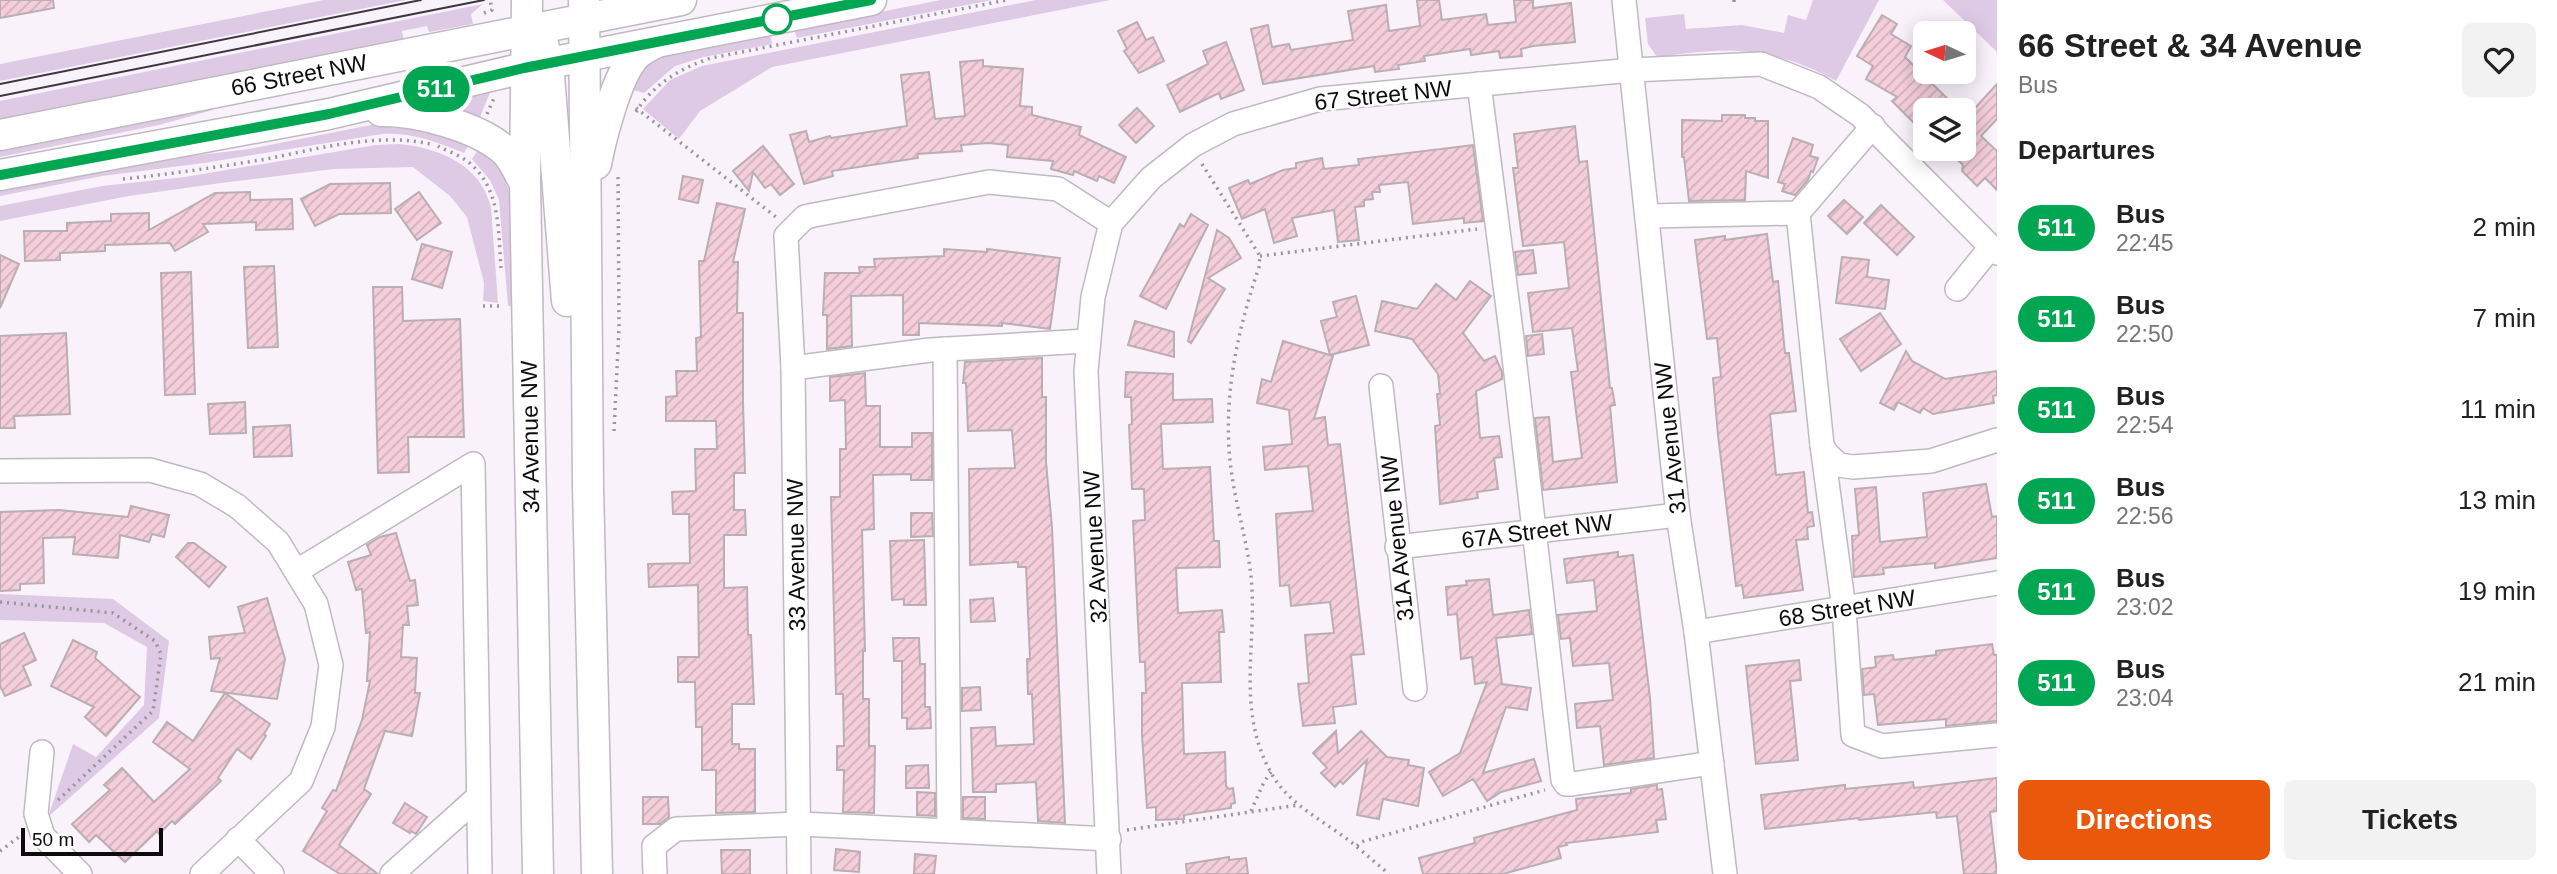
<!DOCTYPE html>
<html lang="en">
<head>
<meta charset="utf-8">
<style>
	body { margin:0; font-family:Arial,sans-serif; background:#f2f2f2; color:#222; height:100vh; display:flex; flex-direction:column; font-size:26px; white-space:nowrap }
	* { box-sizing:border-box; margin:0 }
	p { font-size:23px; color:#767676 }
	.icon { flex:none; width:38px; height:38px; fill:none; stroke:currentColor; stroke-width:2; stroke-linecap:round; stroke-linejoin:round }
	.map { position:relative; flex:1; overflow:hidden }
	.details { display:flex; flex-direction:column; background:#fff; width:560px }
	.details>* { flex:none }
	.badge { padding:0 14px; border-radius:23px; font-size:24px; line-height:46px }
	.needle { width:46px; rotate:274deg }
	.tools { position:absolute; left:1913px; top:21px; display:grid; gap:14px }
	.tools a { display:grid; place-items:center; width:63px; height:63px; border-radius:10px; background:#fff; box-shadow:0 4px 18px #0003; font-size:35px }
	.scale { position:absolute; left:21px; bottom:18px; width:142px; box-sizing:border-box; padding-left:7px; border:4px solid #0d0b0e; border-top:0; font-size:19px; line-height:24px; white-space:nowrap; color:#0d0b0e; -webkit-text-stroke:5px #fff; paint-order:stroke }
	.map>.badge { position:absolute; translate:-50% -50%; box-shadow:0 0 0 4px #fff }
	h2 { padding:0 21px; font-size:26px; line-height:63px }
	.round { display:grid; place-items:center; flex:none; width:74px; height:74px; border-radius:10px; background:#f2f2f2 }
	.overview { display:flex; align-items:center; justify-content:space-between; height:119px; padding:0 21px }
	h1 { font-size:33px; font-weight:800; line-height:52px }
	.action { display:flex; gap:14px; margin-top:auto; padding:14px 21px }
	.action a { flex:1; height:80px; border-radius:10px; background:#ea580c; color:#fff; font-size:28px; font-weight:800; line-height:80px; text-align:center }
	.action a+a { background:#f2f2f2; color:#222 }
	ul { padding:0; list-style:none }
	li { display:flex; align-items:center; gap:21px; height:91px; padding:0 21px }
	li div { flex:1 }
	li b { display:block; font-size:26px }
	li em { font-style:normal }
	li .badge { min-width:77px; font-weight:700; text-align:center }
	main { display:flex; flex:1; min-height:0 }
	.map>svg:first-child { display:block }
	.green { fill:#dfcae5 }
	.building { fill:url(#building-hatch); stroke:#baaeb2; stroke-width:2 }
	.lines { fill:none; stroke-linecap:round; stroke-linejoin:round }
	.minor-casing { stroke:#bfb9c1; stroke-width:26 }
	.major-casing { stroke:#bfb9c1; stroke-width:33 }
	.path { stroke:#99949b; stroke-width:3.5; stroke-dasharray:2 5; stroke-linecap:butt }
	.minor { stroke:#fff; stroke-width:23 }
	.major { stroke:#fff; stroke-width:30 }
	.tram { stroke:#3b383c; stroke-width:2 }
	.line-casing { stroke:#fff; stroke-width:16 }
	.line { stroke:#00a651; stroke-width:10 }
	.stop-dot { fill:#fff; stroke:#00a651; stroke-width:3.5 }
	.labels { text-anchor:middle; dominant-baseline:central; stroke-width:5; stroke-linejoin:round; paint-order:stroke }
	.street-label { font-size:23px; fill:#0d0b0e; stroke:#fff }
</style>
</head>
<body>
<main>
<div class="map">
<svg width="1997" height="874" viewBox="0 0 1997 874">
	<defs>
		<pattern id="building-hatch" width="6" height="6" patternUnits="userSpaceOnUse" patternTransform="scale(1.75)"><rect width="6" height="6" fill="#f4ceda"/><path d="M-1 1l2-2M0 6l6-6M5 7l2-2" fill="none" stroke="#d0b0ba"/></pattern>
	</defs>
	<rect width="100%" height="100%" fill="#f9f2fb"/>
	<!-- green -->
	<g class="green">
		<polygon points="324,0 406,0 0,81 0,64"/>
		<polygon points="941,0 992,0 797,38 794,29"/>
		<polygon points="1036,0 1110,0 772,67 700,111 679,139 643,109 670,80 702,66"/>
		<path d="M1813 0H1879L1836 81C1771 45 1727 47 1657 57L1648 44 1645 18 1684 14 1686 29 1742 25 1784 33 1788 15 1806 20Z"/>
		<polygon points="1943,0 1997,0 1997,52"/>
		<polygon points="483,4 471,14 473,24 429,32 427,26 402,31 404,41 0,121 0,101"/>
		<polygon points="770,34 772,44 704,57 675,66 644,93 633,90 643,68 660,56"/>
		<polygon points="488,91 490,93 477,124 430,103"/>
		<polygon points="212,106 213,110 159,125 0,157 0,149"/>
		<path d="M381 123H393L470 142 464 153C437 142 411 132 382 134L204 163 102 176 0 196V186L114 165 249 149Z"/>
		<path d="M399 144C439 148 480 164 491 207L498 303 483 301 484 283 467 217 450 196 413 167 333 169 221 183 129 196 0 221V206L102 186 185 177 376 145Z"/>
		<polygon points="480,147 501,167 510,194 515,306 508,306 499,200 490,180 472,159"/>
		<polygon points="0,594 113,599 169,641 159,718 48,817 73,744 96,757 144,705 147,647 104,623 0,620"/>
	</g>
	<!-- building -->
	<g class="building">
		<polygon points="0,0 53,0 54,8 0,18"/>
		<polygon points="1417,0 1439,0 1442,20 1486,14 1488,25 1516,22 1514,0 1533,0 1533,8 1571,3 1575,42 1533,46 1521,49 1522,56 1500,58 1499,51 1471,55 1470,49 1424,56 1425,61 1398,65 1399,69 1375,72 1374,66 1263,84 1251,29 1268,25 1272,47 1289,44 1291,50 1353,40 1348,11 1386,5 1389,31 1420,26"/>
		<polygon points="1882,15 1897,24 1891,34 1911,46 1905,57 1959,110 1925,110 1925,134 1892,101 1897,97 1866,79 1873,66 1857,56"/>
		<polygon points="1137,22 1146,40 1153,37 1164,61 1139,73 1124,51 1127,49 1118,31"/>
		<polygon points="1226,42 1244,90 1221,99 1219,93 1180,112 1167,85 1208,64 1203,51"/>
		<polygon points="983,60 983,66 1023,69 1020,106 1032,107 1032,115 1081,127 1079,135 1126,157 1114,183 1099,176 1097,181 1074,171 1073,175 1051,169 1053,161 1007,157 1008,145 988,143 961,145 962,151 917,154 918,158 832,171 833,176 804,184 790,135 806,131 809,142 830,136 831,138 907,126 901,75 929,72 935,119 965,116 960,62"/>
		<polygon points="1997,84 1997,119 1981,136 1997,151 1997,190 1985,178 1977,186 1962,171 1963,165 1946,149 1964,149 1964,120"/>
		<polygon points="1137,108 1154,126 1136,143 1119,125"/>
		<polygon points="1722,115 1745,115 1745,118 1755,118 1755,121 1768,121 1768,178 1746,171 1745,200 1689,201 1684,157 1682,157 1682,120 1722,121"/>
		<polygon points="1575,126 1579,162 1587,161 1610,388 1612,388 1615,405 1610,406 1617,482 1543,490 1535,418 1549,417 1553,462 1582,458 1571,372 1578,371 1572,328 1533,332 1528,293 1569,288 1564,242 1523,246 1513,168 1518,168 1514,134"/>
		<polygon points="1793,138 1813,145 1810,156 1818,158 1813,172 1811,171 1808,180 1795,195 1782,191 1785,184 1778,182"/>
		<polygon points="1473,145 1483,221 1464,223 1464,218 1413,224 1408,182 1379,185 1380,192 1372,192 1373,199 1364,200 1364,206 1355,207 1359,240 1338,242 1334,210 1292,218 1297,236 1274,243 1265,209 1242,219 1229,188 1248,180 1250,184 1283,170 1296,168 1296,163 1322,158 1324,169 1359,165 1358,159"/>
		<polygon points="763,146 794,184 780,195 771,184 765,188 753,172 749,191 733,171"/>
		<polygon points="683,176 703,180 698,203 679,199"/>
		<polygon points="390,183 391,213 339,214 315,226 301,199 330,184"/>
		<polygon points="250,192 250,200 292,199 293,229 256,230 256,222 203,224 208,232 175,251 170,243 105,245 105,251 60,253 60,260 25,261 24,231 67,231 67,223 111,221 111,214 149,213 149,230 215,193"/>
		<polygon points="419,192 441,223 417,240 395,209"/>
		<polygon points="1844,200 1863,217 1847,234 1828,216"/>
		<polygon points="717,203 745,209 733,262 738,262 737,313 743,313 743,402 745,473 734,473 734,510 745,510 746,535 724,535 724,588 747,587 748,635 751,635 754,704 732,704 732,744 739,744 739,749 755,749 755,812 716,813 716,770 702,770 702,727 696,727 695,682 678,682 678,657 699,657 698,585 649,587 648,564 690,563 689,514 673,514 672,492 696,491 695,449 717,449 716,421 666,421 666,397 677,396 676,371 697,371 696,338 701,337 699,261 704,261"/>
		<polygon points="1881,205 1914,237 1897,255 1864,223"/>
		<polygon points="1191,214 1208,225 1166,309 1140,296 1180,224 1184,227"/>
		<polygon points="1217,230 1229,238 1241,258 1208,278 1225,289 1191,343 1188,341"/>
		<polygon points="1767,234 1773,282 1778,281 1785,353 1789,353 1796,411 1770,414 1776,475 1804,472 1808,513 1812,512 1814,526 1807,527 1808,539 1796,540 1803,590 1744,598 1742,585 1736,586 1718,435 1713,378 1721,377 1717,338 1707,339 1695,240 1725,236 1725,240"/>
		<polygon points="422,244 452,252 442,288 412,279"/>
		<polygon points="944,249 987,252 987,249 1060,258 1050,329 1002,323 1002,326 919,323 919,335 903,335 903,295 851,296 852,346 827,349 827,315 823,315 825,273 860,273 859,267 875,267 874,259 944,256"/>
		<polygon points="1533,250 1536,273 1518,275 1515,252"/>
		<polygon points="0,255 19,264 0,308"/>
		<polygon points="1842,257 1869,260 1867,277 1889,280 1885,309 1836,303"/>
		<polygon points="274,266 278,347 248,348 244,267"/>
		<polygon points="191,272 195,394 165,395 161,273"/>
		<polygon points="1470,281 1491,296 1463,333 1484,361 1495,356 1502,372 1502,379 1476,391 1480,438 1499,436 1502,457 1494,458 1498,489 1477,492 1478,498 1440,504 1435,426 1440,425 1437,394 1440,394 1438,374 1412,339 1375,331 1382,301 1417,309 1436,284 1456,300"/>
		<polygon points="373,287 402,287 403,321 460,319 464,437 408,437 409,472 378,473"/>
		<polygon points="1356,296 1369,345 1330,355 1321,321 1337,317 1333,302"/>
		<polygon points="1880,313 1901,344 1861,371 1840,339"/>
		<polygon points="1135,321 1174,332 1174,357 1128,345"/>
		<polygon points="66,333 70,414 14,416 15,428 0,428 0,336"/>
		<polygon points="1542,334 1544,354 1528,356 1526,336"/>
		<polygon points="1283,341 1333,356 1314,419 1325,417 1328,445 1340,444 1364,654 1351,655 1356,704 1333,707 1335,723 1303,726 1298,684 1309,683 1305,635 1334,633 1330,602 1291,606 1289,585 1280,586 1276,514 1313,511 1308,466 1265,470 1263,447 1292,444 1289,410 1257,403 1262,379 1271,382"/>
		<polygon points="1906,351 1912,361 1945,379 1997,371 1997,395 1993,396 1994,403 1933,414 1923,408 1920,413 1898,402 1894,410 1880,403"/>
		<polygon points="1042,358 1042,397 1046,397 1046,462 1052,527 1065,823 1038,821 1036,782 996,784 996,792 973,792 971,728 995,727 996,746 1034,744 1032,694 1028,694 1027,659 1030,659 1026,567 1018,567 1018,562 970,565 969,469 1015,468 1012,430 968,431 966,383 963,383 965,362"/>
		<polygon points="1126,372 1173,374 1173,400 1212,399 1213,422 1161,424 1163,469 1210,467 1214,541 1219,541 1220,567 1176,568 1178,613 1222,610 1224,632 1219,632 1221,682 1182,683 1184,754 1225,752 1226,786 1229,789 1233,788 1235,803 1231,804 1231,808 1184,815 1184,819 1156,820 1156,807 1147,808 1142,735 1142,693 1146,693 1145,662 1140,662 1133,521 1145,520 1144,489 1132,489 1129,425 1132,424 1131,397 1125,397"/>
		<polygon points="865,373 866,406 880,406 880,447 912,447 912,433 932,433 932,480 911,480 911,474 873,475 874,529 862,530 865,651 863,651 863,699 869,699 869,746 875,746 874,813 843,812 844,770 837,770 837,746 844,746 843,694 836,694 831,497 840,497 840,449 846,449 845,400 830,401 830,377"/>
		<polygon points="245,402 246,433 210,434 208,404"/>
		<polygon points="290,425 292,456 254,457 253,427"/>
		<polygon points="1986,484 1992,517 1997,516 1997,558 1935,568 1935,563 1883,568 1884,574 1854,577 1852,536 1859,535 1855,489 1876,487 1880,542 1927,537 1923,493"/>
		<polygon points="131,506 169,515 164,537 152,534 149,542 120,535 118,558 73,554 75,537 43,538 44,583 20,584 20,590 0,591 0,512 59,510 128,517"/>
		<polygon points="911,513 932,513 933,536 911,537"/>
		<polygon points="396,533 410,581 415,580 418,605 407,606 409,625 403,625 401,657 417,658 415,693 420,693 412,736 385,731 364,789 371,794 339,845 378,874 340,874 303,851 327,811 322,808 333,790 336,791 362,720 370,681 367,681 370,632 366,633 362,589 356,590 348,562 371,555 367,545 380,537"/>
		<polygon points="924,540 926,605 904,605 904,599 892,600 890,541"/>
		<polygon points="188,543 194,543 226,567 209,587 176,557"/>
		<polygon points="1618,552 1618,557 1633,555 1650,698 1654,758 1604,765 1600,726 1577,728 1575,704 1613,700 1609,663 1573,666 1570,638 1561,639 1558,615 1597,611 1594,580 1567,583 1564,559"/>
		<polygon points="1489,579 1493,615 1529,610 1532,634 1496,638 1502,684 1531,688 1527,710 1506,707 1483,773 1534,759 1541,781 1501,792 1487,801 1473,779 1443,796 1429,772 1460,753 1487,682 1475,684 1472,657 1461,659 1457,614 1448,615 1446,587 1467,585 1466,581"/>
		<polygon points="267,598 285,659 277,699 211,691 220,658 211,659 209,637 245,633 238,607"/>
		<polygon points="993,598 995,621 971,622 970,600"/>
		<polygon points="24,633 36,660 23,666 31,685 5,696 0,686 0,644"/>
		<polygon points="893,638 919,638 920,664 925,664 925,707 930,707 931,728 907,729 907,718 902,718 902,661 894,661"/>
		<polygon points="73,640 97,652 95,658 140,697 106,736 85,717 94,707 51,686"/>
		<polygon points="1992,644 1994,655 1997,655 1997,721 1946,726 1946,719 1878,725 1874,694 1864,695 1862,669 1876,667 1875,657 1893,655 1894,660 1936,655 1936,651"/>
		<polygon points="1799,660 1801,680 1790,681 1798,760 1756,764 1746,666"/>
		<polygon points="980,687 981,710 962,711 962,688"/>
		<polygon points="225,693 270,724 264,734 266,736 251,759 237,749 218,778 221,781 175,824 172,821 159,834 157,831 125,862 96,835 89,842 72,824 110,790 104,785 122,768 154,802 190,769 153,742 167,722 193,741"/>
		<polygon points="1336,731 1338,753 1361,731 1387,757 1409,760 1408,765 1424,768 1418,806 1383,799 1379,819 1357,815 1367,760 1343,784 1340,781 1335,787 1321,773 1327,768 1313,753"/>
		<polygon points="928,765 929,788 906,788 906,766"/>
		<polygon points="1997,778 1997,811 1990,812 1997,874 1964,874 1957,816 1937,818 1936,812 1859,820 1858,818 1765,829 1761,795 1845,785 1845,789 1913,782 1914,788"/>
		<polygon points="1657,785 1657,790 1662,789 1666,819 1656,820 1658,832 1566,843 1567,845 1558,847 1561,858 1503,874 1423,874 1419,858 1475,843 1474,838 1577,810 1576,799 1631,793 1631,789"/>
		<polygon points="917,792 935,793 935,816 917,815"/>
		<polygon points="643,797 668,797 669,817 660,824 643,824"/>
		<polygon points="963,797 985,797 985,819 963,818"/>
		<polygon points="405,803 427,817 416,834 411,831 410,833 393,823"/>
		<polygon points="836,849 860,852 859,872 834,870"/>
		<polygon points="721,850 750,850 750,874 722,874"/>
		<polygon points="915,854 936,856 934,874 914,874"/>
		<polygon points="1229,857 1229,860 1246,858 1248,874 1187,874 1186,864"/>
	</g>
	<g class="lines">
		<defs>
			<g id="minor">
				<polyline points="1624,0 1678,515 1696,632 1725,874"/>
				<polyline points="1479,84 1511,331 1563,780 1566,784 1572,784 1712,763"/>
				<polyline points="1798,213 1822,445 1826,453 1839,465 1853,467 1931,461 1997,440"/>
				<polyline points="1647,216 1798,213 1873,126"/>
				<polyline points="1957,289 1991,247"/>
				<polyline points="945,349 949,831 1109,839"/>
				<polyline points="793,368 930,350 1087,341"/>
				<polyline points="1381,386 1415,689"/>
				<polyline points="1822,445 1844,609 1853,735 1882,746 1997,735"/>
				<polyline points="0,471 150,470 200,484 237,506 278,542 316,604 331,665 323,727 301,781 202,874"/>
				<polyline points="1397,547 1678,515"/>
				<polyline points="297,571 473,464 480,874"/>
				<polyline points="1696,632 1997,583"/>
				<polyline points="42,752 36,814 43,836 80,874"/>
				<polyline points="238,839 272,874"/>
				<polyline points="392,874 478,797"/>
				<polyline points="655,874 654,846 676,829 800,824 949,831"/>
				<polyline points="799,874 793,368 786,236 805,217 814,215 989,182 1058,189 1111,223"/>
				<polyline points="1109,874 1086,371 1093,297 1111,223 1151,178 1193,145 1233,124 1320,99 1632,70 1761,64 1819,87 1860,115 1997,253"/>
			</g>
			<g id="major">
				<polyline points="527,0 525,184 538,874"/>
				<polyline points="584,0 588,486 597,874"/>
				<polyline points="543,44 548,63 567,301"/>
				<path d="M381 111C416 110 479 127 505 151 514 160 519 173 525 184"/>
				<polyline points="0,135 681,0"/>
				<path d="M596 164C601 138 617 74 636 55 641 50 648 47 655 43"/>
				<polyline points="0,175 329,114 524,68 871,0"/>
			</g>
		</defs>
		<!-- minor casing -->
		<use href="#minor" class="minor-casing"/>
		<!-- major casing -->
		<use href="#major" class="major-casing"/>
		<!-- path -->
		<g class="path">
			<polyline points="1734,0 1734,5"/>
			<polyline points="484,13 492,10 490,0"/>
			<polyline points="636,108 776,217"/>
			<path d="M636 112C653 84 681 68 711 58L1007 0"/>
			<polyline points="487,114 494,98"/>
			<path d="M438 146C447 151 459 155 467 161 501 187 498 230 501 268"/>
			<path d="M1202 164 1260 256 1259 267C1237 332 1222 400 1231 469 1236 509 1250 549 1252 589 1255 653 1238 711 1270 771 1289 807 1328 822 1357 847 1368 856 1378 865 1389 874"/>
			<path d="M123 179C171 174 218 167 266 159 318 149 377 132 430 144"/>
			<polyline points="1260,256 1477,229"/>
			<polyline points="483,306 503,306"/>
			<polyline points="614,431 619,328 618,173"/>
			<polyline points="0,602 113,613 155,641 161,654 153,711 58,800"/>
			<polyline points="1251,811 1264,782 1271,772"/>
			<polyline points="1127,830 1298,805"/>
			<polyline points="1357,846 1361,842 1545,790"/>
			<polyline points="0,851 19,837"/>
		</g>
		<!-- minor -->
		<use href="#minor" class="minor"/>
		<!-- major -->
		<use href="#major" class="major"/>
		<!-- tram -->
		<g class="tram">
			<polyline points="0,84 421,0"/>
			<polyline points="0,96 484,0"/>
		</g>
	</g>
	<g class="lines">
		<defs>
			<polyline id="line" points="0,175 329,114 524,68 871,0"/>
		</defs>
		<!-- line casing -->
		<use href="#line" class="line-casing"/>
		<!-- line -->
		<use href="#line" class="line"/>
	</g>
	<!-- markers -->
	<circle class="stop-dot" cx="777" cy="19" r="14"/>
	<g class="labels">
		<!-- street labels -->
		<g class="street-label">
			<text transform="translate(299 75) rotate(-11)">66 Street NW</text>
			<text transform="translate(1383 95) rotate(-6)">67 Street NW</text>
			<text transform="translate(530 437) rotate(-91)">34 Avenue NW</text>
			<text transform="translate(1670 438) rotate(-96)">31 Avenue NW</text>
			<text transform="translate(1537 531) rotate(-7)">67A Street NW</text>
			<text transform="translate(1397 538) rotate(-96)">31A Avenue NW</text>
			<text transform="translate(1095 547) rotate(-93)">32 Avenue NW</text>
			<text transform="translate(796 555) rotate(-91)">33 Avenue NW</text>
			<text transform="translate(1847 608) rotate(-9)">68 Street NW</text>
		</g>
	</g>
</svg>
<div class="tools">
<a><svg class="needle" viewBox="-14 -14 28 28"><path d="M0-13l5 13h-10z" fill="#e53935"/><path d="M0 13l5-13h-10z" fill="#767676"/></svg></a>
<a><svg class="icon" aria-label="layers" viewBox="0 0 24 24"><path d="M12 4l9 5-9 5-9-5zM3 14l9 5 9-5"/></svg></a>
</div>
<div class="scale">50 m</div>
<b class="badge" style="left:436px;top:89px;background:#00a651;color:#fff">511</b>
</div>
<section class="details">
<div class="overview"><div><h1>66 Street &amp; 34 Avenue</h1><p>Bus</p></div><a class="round"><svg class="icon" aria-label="heart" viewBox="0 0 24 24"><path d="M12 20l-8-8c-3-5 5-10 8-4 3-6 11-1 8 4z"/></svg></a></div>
<h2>Departures</h2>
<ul>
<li><span class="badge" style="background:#00a651;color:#fff">511</span><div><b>Bus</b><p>22:45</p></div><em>2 min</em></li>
<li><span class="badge" style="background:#00a651;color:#fff">511</span><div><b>Bus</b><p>22:50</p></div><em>7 min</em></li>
<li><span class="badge" style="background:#00a651;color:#fff">511</span><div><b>Bus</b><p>22:54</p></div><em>11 min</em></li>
<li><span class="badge" style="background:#00a651;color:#fff">511</span><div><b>Bus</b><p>22:56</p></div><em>13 min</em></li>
<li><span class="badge" style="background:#00a651;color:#fff">511</span><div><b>Bus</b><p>23:02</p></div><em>19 min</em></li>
<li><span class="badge" style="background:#00a651;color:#fff">511</span><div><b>Bus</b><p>23:04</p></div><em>21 min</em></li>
</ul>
<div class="action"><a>Directions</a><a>Tickets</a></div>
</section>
</main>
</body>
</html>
